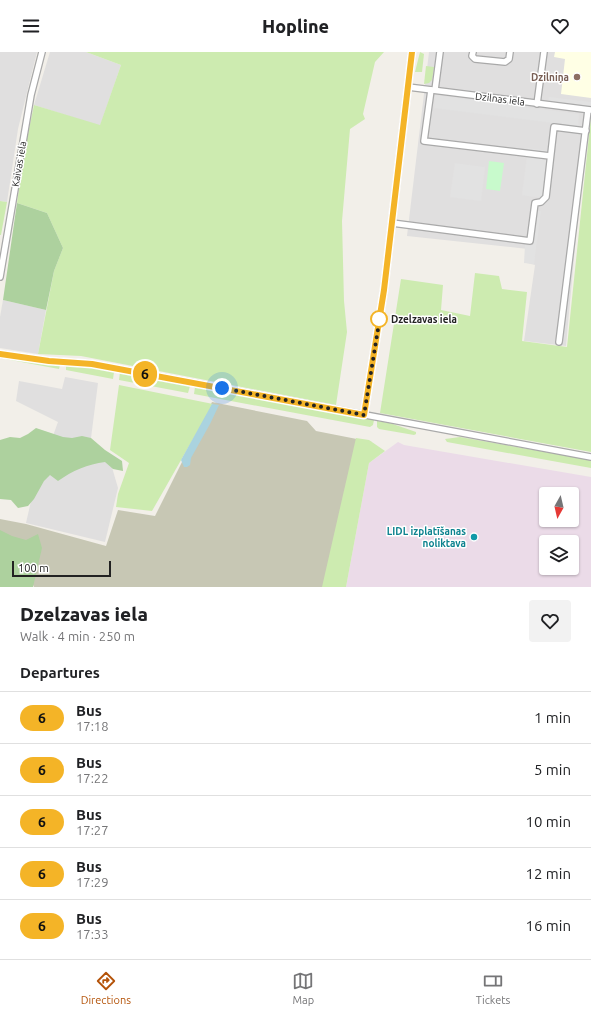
<!DOCTYPE html>
<html lang="en">
<head>
<meta charset="utf-8">
<style>
	body { margin:0; font-family:Ubuntu,sans-serif; background:#f2f2f2; color:#202124; height:100vh; display:flex; flex-direction:column; font-size:15px; white-space:nowrap }
	* { box-sizing:border-box; margin:0 }
	p { font-size:13px; color:#757577 }
	.icon { flex:none; width:22px; height:22px; fill:none; stroke:currentColor; stroke-width:2; stroke-linecap:round; stroke-linejoin:round }
	.map { position:relative; height:535px; overflow:hidden }
	.panel { display:flex; flex-direction:column; background:#fff; flex:1 }
	.panel>* { flex:none }
	.badge { padding:0 8px; border-radius:13px; font-size:14px; line-height:26px }
	.needle { width:26px; rotate:188deg }
	.tools { position:absolute; left:539px; top:435px; display:grid; gap:8px }
	.tools a { display:grid; place-items:center; width:40px; height:40px; border-radius:4px; background:#fff; box-shadow:0 1px 3px #0004; font-size:20px }
	.scale { position:absolute; left:12px; bottom:10px; width:99px; box-sizing:border-box; padding-left:4px; border:2px solid #222; border-top:0; font-size:11px; line-height:14px; white-space:nowrap; color:#222; -webkit-text-stroke:3px #fff; paint-order:stroke }
	.you { position:absolute; width:20px; height:20px; margin:-10px; border:3px solid #fff; border-radius:50%; background:#1a73e8; box-shadow:0 0 0 6px #1a73e833 }
	.map>.badge { position:absolute; translate:-50% -50%; box-shadow:0 0 0 2px #fff }
	h2 { padding:0 20px; font-size:15px; line-height:36px }
	.round { display:grid; place-items:center; flex:none; width:42px; height:42px; border-radius:4px; background:#f2f2f2 }
	.overview { display:flex; align-items:center; justify-content:space-between; height:68px; padding:0 20px }
	h1 { font-size:19px; font-weight:800; line-height:30px }
	ul { padding:0; list-style:none }
	li { display:flex; align-items:center; gap:12px; height:52px; padding:0 20px; border-top:1px solid #e0e0e0 }
	li div { flex:1 }
	li b { display:block; font-size:15px }
	li em { font-style:normal }
	li .badge { min-width:44px; font-weight:700; text-align:center }
	header { display:flex; justify-content:space-between; align-items:center; height:52px; padding:0 20px; background:#fff; font-size:18px; font-weight:800 }
	.dock { display:flex; justify-content:space-around; align-items:center; height:56px; border-top:1px solid #e0e0e0; background:#fff; font-size:11px; color:#757577 }
	.dock a { display:grid; justify-items:center; gap:2px }
	.dock .selected { color:#b45309 }
	.map>svg:first-child { display:block }
	.residential { fill:#e0dfdf }
	.industrial { fill:#ebdbe8; fill-rule:evenodd }
	.education { fill:#ffffe5 }
	.construction { fill:#c7c7b4 }
	.grass { fill:#cdebb0 }
	.forest { fill:#add19e }
	.park { fill:#c8facc }
	.parking { fill:#e2e2e2 }
	.water { fill:#aad3df }
	.lines { fill:none; stroke-linecap:round; stroke-linejoin:round }
	.minor-casing { stroke:#a9a9a9; stroke-width:8 }
	.minor { stroke:#fff; stroke-width:5.5 }
	.line-casing { stroke:#fff; stroke-width:9 }
	.line { stroke:#f4b427; stroke-width:6 }
	.walk { stroke:#222; stroke-width:4; stroke-dasharray:0 7.2 }
	.education-dot { fill:#8d6e63; stroke:#fff; stroke-width:1.5 }
	.stop-dot { fill:#fff; stroke:#f4b427; stroke-width:2 }
	.culture-dot { fill:#0f9aa8; stroke:#fff; stroke-width:1.5 }
	.labels { text-anchor:middle; dominant-baseline:central; stroke-width:3; stroke-linejoin:round; paint-order:stroke }
	.education-label { font-size:10px; font-weight:bold; fill:#785e54; stroke:#fff; text-anchor:end }
	.street-label { font-size:10px; fill:#222; stroke:#fff }
	.stop-label { font-size:10px; font-weight:bold; fill:#222; stroke:#fff; text-anchor:start }
	.culture-label { font-size:10px; font-weight:bold; fill:#0d838f; stroke:#fff; text-anchor:end }
</style>
</head>
<body>
<header><svg class="icon" aria-label="menu" viewBox="0 0 24 24"><path d="M4 6h16M4 12h16M4 18h16"/></svg>Hopline<svg class="icon" aria-label="heart" viewBox="0 0 24 24"><path d="M12 20l-8-8c-3-5 5-10 8-4 3-6 11-1 8 4z"/></svg></header>
<div class="map">
<svg width="591" height="535" viewBox="0 0 591 535">
	<rect width="100%" height="100%" fill="#f2efe9"/>
	<!-- residential -->
	<g class="residential">
		<polygon points="0,0 37,0 18,77 7,150 0,149"/>
		<polygon points="50,0 86,0 121,13 100,74 34,53"/>
		<polygon points="429,0 591,0 591,58 586,75 566,294 524,289 535,213 527,211 528,197 407,184"/>
		<polygon points="3,248 46,258 38,302 0,296 0,265"/>
		<polygon points="65,325 98,331 90,394 109,405 118,436 105,490 26,471 34,436 58,370 16,349 19,329 62,337"/>
	</g>
	<!-- industrial -->
	<path class="industrial" d="M398 390 404 393 591 425V535H346L369 411ZM546 442H572V468H546ZM546 490H572V516H546Z"/>
	<!-- education -->
	<polygon class="education" points="555,0 591,0 591,46 561,42 565,7 554,5"/>
	<!-- construction -->
	<polygon class="construction" points="212,350 307,369 316,379 372,390 339,535 34,535 18,498 0,494 0,467 26,472 106,494 118,458 155,464"/>
	<!-- grass -->
	<g class="grass">
		<polygon points="86,0 384,0 375,10 363,62 365,67 350,77 342,169 344,249 347,280 336,353 81,304 38,302 54,219 63,196 47,161 17,151 24,101 34,53 100,73 121,13"/>
		<polygon points="420,0 424,2 422,20 415,20"/>
		<polygon points="426,14 434,15 432,28 429,31 424,32"/>
		<polygon points="591,64 591,400 380,361 401,227 443,233 441,258 470,264 475,221 499,224 502,237 527,240 522,289 567,295"/>
		<polygon points="0,149 7,150 1,183 0,183"/>
		<polygon points="0,305 35,311 60,313 59,317 0,306"/>
		<polygon points="66,313 94,316 114,320 113,327 66,318"/>
		<polygon points="120,320 190,334 188,341 119,328"/>
		<polygon points="119,333 213,352 152,459 116,455 118,442 129,411 110,398"/>
		<polygon points="195,335 374,368 373,373 370,375 194,342"/>
		<polygon points="377,369 390,371 416,380 416,382 414,383 379,377 377,375"/>
		<polygon points="460,385 591,408 591,416 447,390 445,387"/>
		<polygon points="356,386 369,388 385,399 369,411 346,535 322,535"/>
	</g>
	<!-- forest -->
	<g class="forest">
		<polygon points="17,151 47,161 63,196 54,219 46,258 3,248"/>
		<path d="M36 376 63 385 72 386 82 384 91 386 105 398 122 409 123 419 113 417 105 410C88 412 72 419 58 429L50 423 44 429 34 447 28 454 18 456 11 448 0 447V388L10 385 20 386 28 382Z"/>
		<polygon points="0,478 12,484 26,488 38,482 42,496 33,535 0,535"/>
	</g>
	<!-- park -->
	<polygon class="park" points="489,109 504,111 500,139 486,137"/>
	<!-- parking -->
	<g class="parking">
		<polygon points="435,43 579,62 578,74 434,56"/>
		<polygon points="549,45 591,50 591,55 548,50"/>
		<polygon points="528,96 548,99 542,146 522,143"/>
		<polygon points="455,111 485,115 481,149 450,145"/>
		<polygon points="535,159 541,159 534,212 524,211 525,193 531,194"/>
	</g>
	<!-- water -->
	<polygon class="water" points="212,352 219,353 210,372 191,406 190,413 187,415 184,415 181,408"/>
	<g class="lines">
		<defs>
			<g id="minor">
				<polyline points="473,0 472,4 475,7 505,10 509,7 510,0"/>
				<polyline points="408,35 591,58"/>
				<polyline points="431,38 424,89 550,104"/>
				<polyline points="435,38 440,0"/>
				<polyline points="537,52 544,0"/>
				<polyline points="392,171 530,189 535,151 541,150 546,145 554,75 586,79"/>
				<polyline points="0,225 31,43 42,0"/>
				<polyline points="559,290 588,58"/>
				<polyline points="0,302 49,309 92,312 591,405"/>
				<polyline points="364,363 384,238 412,0"/>
			</g>
		</defs>
		<!-- minor casing -->
		<use href="#minor" class="minor-casing"/>
		<!-- minor -->
		<use href="#minor" class="minor"/>
	</g>
	<g class="lines">
		<defs>
			<polyline id="line" points="0,302 49,309 92,312 364,363 384,238 412,0"/>
		</defs>
		<!-- line casing -->
		<use href="#line" class="line-casing"/>
		<!-- line -->
		<use href="#line" class="line"/>
		<!-- walk -->
		<polyline class="walk" points="222,336 364,363 380,265 379,267"/>
	</g>
	<!-- markers -->
	<circle class="education-dot" cx="577" cy="25" r="4"/>
	<circle class="stop-dot" cx="379" cy="267" r="8"/>
	<circle class="culture-dot" cx="474" cy="485" r="4"/>
	<g class="labels">
		<!-- education labels -->
		<g class="education-label">
			<text x="569" y="25">Dzilniņa</text>
		</g>
		<!-- street labels -->
		<g class="street-label">
			<text transform="translate(500 47) rotate(7)">Dzilnas iela</text>
			<text transform="translate(19 112) rotate(-80)">Kaivas iela</text>
		</g>
		<!-- stop labels -->
		<g class="stop-label">
			<text x="391" y="267">Dzelzavas iela</text>
		</g>
		<!-- culture labels -->
		<g class="culture-label">
			<text x="466" y="479">LIDL izplatīšanas<tspan x="466" dy="12">noliktava</tspan></text>
		</g>
	</g>
</svg>
<div class="tools">
<a><svg class="needle" viewBox="-14 -14 28 28"><path d="M0-13l5 13h-10z" fill="#e53935"/><path d="M0 13l5-13h-10z" fill="#757577"/></svg></a>
<a><svg class="icon" aria-label="layers" viewBox="0 0 24 24"><path d="M12 4l9 5-9 5-9-5zM3 14l9 5 9-5"/></svg></a>
</div>
<div class="scale">100 m</div>
<div class="you" style="left:222px;top:336px"></div>
<b class="badge" style="left:145px;top:322px;background:#f4b427;color:#111">6</b>
</div>
<section class="panel">
<div class="overview"><div><h1>Dzelzavas iela</h1><p>Walk · 4 min · 250 m</p></div><a class="round"><svg class="icon" aria-label="heart" viewBox="0 0 24 24"><path d="M12 20l-8-8c-3-5 5-10 8-4 3-6 11-1 8 4z"/></svg></a></div>
<h2>Departures</h2>
<ul>
<li><span class="badge" style="background:#f4b427;color:#111">6</span><div><b>Bus</b><p>17:18</p></div><em>1 min</em></li>
<li><span class="badge" style="background:#f4b427;color:#111">6</span><div><b>Bus</b><p>17:22</p></div><em>5 min</em></li>
<li><span class="badge" style="background:#f4b427;color:#111">6</span><div><b>Bus</b><p>17:27</p></div><em>10 min</em></li>
<li><span class="badge" style="background:#f4b427;color:#111">6</span><div><b>Bus</b><p>17:29</p></div><em>12 min</em></li>
<li><span class="badge" style="background:#f4b427;color:#111">6</span><div><b>Bus</b><p>17:33</p></div><em>16 min</em></li>
</ul>
</section>
<nav class="dock">
<a class="selected"><svg class="icon" aria-label="directions" viewBox="0 0 24 24"><path d="M12 3l9 9-9 9-9-9zM9 14v-3h6M13 9l2 2-2 2"/></svg>Directions</a>
<a><svg class="icon" aria-label="map" viewBox="0 0 24 24"><path d="M3 6l6-2 6 2 6-2v14l-6 2-6-2-6 2zM9 4v14M15 6v14"/></svg>Map</a>
<a><svg class="icon" aria-label="tickets" viewBox="0 0 24 24"><path d="M3 7h18v10H3zM15 7v10"/></svg>Tickets</a>
</nav>
</body>
</html>
